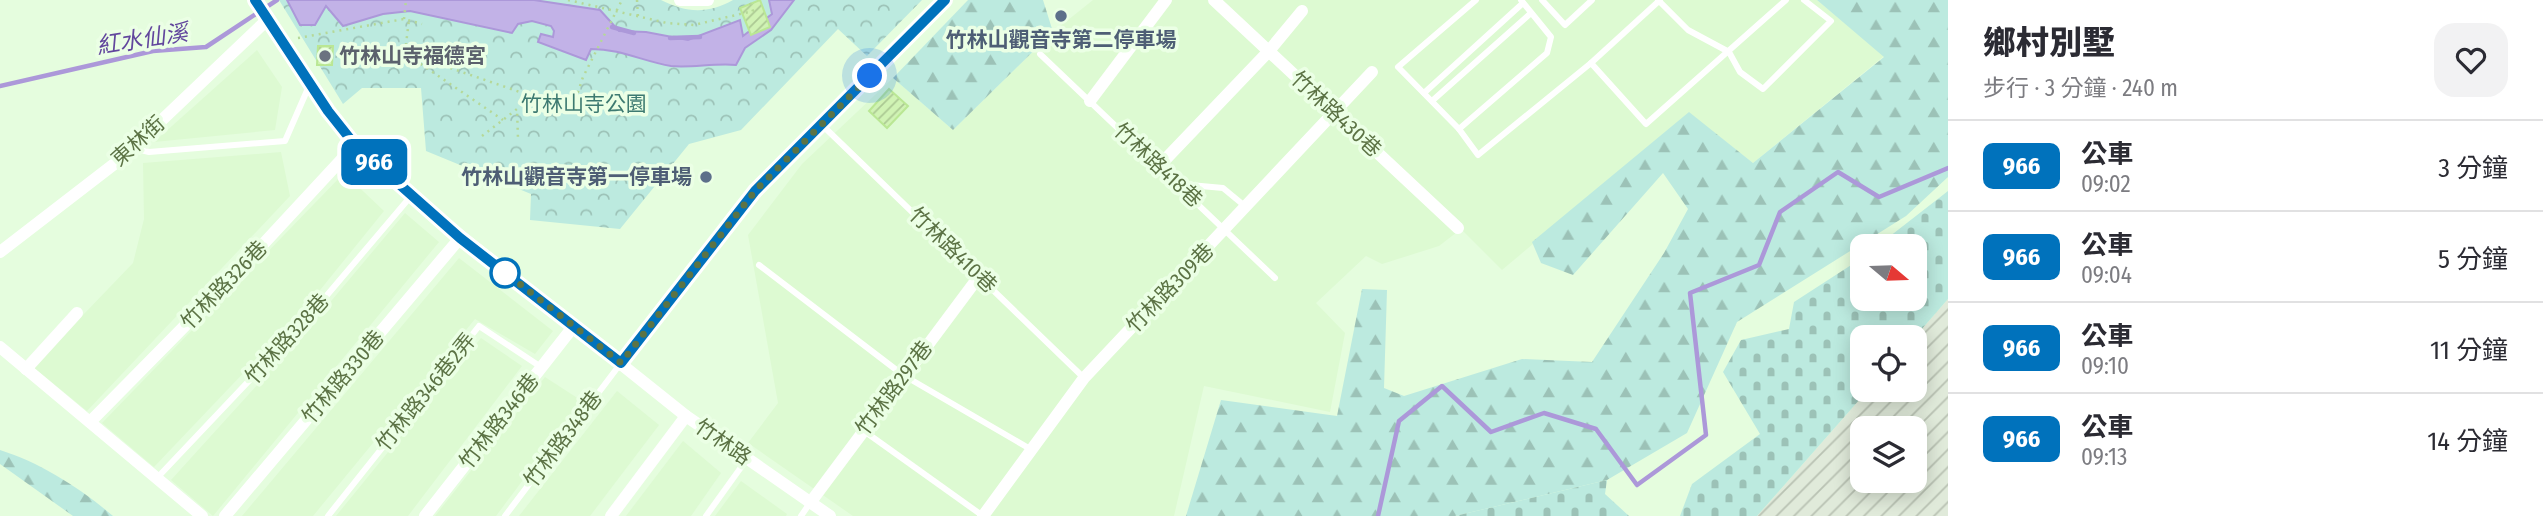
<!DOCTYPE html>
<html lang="zh-TW">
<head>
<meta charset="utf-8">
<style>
	body { margin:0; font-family:"Fira Sans Condensed","Noto Sans TC",sans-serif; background:#f2f2f3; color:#2b2b33; height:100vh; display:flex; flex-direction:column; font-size:26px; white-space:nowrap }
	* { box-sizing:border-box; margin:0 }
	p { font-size:23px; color:#7c7c81 }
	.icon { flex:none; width:38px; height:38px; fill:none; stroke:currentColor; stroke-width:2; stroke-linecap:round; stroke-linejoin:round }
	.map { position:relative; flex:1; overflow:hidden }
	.sheet { display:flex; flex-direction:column; background:#fff; width:595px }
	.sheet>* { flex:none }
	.badge { padding:0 14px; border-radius:10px; font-size:24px; line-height:46px }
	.needle { width:46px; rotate:109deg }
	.tools { position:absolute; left:1850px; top:234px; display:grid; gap:14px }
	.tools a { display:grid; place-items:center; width:77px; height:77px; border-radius:14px; background:#fff; box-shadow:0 4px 18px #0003; font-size:35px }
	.you { position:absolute; width:35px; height:35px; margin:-18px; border:5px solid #fff; border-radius:50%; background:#1a73e8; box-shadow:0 0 0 10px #1a73e833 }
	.map>.badge { position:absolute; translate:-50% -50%; box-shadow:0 0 0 4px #fff }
	.round { display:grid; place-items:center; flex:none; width:74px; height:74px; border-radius:21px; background:#f2f2f3 }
	.head { display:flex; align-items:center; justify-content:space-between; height:119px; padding:0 35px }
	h1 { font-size:33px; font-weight:800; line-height:52px }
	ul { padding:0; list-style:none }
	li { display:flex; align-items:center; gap:21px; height:91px; padding:0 35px; border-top:2px solid #e1e1e2 }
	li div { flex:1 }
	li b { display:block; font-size:26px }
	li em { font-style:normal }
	li .badge { min-width:77px; font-weight:700; text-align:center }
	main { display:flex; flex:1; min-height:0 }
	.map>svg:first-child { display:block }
	.residential { fill:#ddfad2 }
	.industrial { fill:url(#industrial-furrows); fill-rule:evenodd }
	.forest { fill:url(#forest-firs) }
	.cemetery { fill:url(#cemetery-stones) }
	.park { fill:url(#park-crowns) }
	.water { fill:#c2b2e7; stroke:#ac98d9; stroke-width:2 }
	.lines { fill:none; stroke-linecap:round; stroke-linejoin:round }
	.stream { stroke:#ac98d9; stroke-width:4.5 }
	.building { fill:url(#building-hatch); stroke:#bae794; stroke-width:2 }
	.path { stroke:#b5d898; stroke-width:2.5; stroke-dasharray:2 5; stroke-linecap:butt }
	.service { stroke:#fff; stroke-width:6 }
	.minor { stroke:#fff; stroke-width:12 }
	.line-casing { stroke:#fff; stroke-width:16 }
	.line { stroke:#0072bc; stroke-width:10 }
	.walk { stroke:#5c7345; stroke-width:7; stroke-dasharray:0 12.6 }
	.service-dot { fill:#5c6f8a; stroke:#ebffe5; stroke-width:2.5 }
	.worship-dot { fill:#6b7280; stroke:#ebffe5; stroke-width:2.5 }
	.stop-dot { fill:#fff; stroke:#0072bc; stroke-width:3.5 }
	.labels { text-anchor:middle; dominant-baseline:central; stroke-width:7; stroke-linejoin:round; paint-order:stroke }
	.service-label { font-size:21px; font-weight:bold; fill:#4e5e75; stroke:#ebffe5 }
	.worship-label { font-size:21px; font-weight:bold; fill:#5b616d; stroke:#ebffe5; text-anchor:start }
	.park-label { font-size:21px; fill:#3d7a71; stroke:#ebffe5 }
	.street-label { font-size:21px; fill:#5c7345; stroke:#ebffe5 }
	.water-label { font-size:23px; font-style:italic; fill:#62469d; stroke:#ebffe5 }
</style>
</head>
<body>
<main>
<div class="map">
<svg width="1948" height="516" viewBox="0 0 1948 516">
	<defs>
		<pattern id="industrial-furrows" width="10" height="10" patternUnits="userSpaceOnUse" patternTransform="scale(1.75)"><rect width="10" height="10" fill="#e0eada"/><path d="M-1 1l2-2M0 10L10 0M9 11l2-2" fill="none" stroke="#b9c2b3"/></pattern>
		<pattern id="forest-firs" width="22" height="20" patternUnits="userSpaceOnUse" patternTransform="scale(1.75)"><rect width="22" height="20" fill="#bceadf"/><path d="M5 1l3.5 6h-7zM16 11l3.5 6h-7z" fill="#9cc2b7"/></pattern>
		<pattern id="cemetery-stones" width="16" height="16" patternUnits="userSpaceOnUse" patternTransform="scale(1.75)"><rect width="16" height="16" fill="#bceadf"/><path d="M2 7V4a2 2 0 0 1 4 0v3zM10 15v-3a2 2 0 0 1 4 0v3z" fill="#9cc2b7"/></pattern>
		<pattern id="park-crowns" width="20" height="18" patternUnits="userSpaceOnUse" patternTransform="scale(1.75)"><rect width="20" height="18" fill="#bceadf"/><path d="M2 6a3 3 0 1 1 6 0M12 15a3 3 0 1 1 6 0" fill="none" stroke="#9cc2b7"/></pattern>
		<pattern id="building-hatch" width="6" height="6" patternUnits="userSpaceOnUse" patternTransform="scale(1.75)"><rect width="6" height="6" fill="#d0f3b4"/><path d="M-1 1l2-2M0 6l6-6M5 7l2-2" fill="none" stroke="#acc994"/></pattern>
	</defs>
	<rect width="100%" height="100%" fill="#e5fdde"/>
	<!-- residential -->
	<g class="residential">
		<polygon points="1093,0 1817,0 1884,56 1753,163 1689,113 1502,270 1461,229 1439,246 1382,264 1366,256 1316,303 1345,333 1330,412 1204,386 1174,516 853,516 748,443 778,403 748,235 802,164 893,78 953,130 1053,32"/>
		<polygon points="257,50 282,87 275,130 154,142"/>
		<polygon points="281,152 290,196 87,411 33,367 133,263 144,219 143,163"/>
		<polygon points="344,173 384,211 308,305 154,467 102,423"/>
		<polygon points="405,213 439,242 213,516 171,480 306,331"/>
		<polygon points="459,258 553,331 535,354 475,319 313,516 242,516"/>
		<polygon points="481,338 522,366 408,516 336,516"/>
		<polygon points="545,377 582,401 496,516 435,516"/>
		<polygon points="617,391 659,425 590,516 519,516"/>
		<polygon points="683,441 721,473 691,516 626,516"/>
		<polygon points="741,481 787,514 786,516 715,516"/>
	</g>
	<!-- industrial -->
	<path class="industrial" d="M1948 299V516H1757L1868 390H1914V338ZM1862 429H1914V481H1862Z"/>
	<!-- forest -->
	<g class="forest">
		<polygon points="968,0 1043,0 1053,32 953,130 893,78"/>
		<polygon points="1817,0 1948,0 1948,177 1906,216 1737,322 1687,433 1607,480 1455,516 1186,516 1221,400 1337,416 1362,289 1387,290 1384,388 1404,396 1522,359 1592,362 1664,253 1688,209 1663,173 1573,275 1541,263 1532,242 1689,112 1753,163 1884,57"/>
		<path d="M0 450C41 463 80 488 113 516H73L0 464Z"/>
	</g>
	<!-- cemetery -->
	<g class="cemetery">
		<polygon points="1948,191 1948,299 1914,338 1862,338 1862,390 1868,390 1757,516 1680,516 1692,484 1760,434 1723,372 1741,340 1789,329 1794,302 1862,258 1862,299 1914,299 1914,247 1876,247"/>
		<polygon points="1607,480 1605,494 1629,516 1455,516"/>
	</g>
	<!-- park -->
	<path class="park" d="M279 0H661C686 13 708 14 733 0H922L867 56 838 29 741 130 689 144 620 229 530 220 531 194 426 151 421 88H362L343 104Z"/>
	<!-- water -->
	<path class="water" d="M287 0H534L600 10 619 31 646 32 688 40 740 20 743 36 772 14 769 0H794L771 30 745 48 736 65C715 63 691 68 671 66 642 61 621 49 591 49L586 60 538 42 541 34 553 37 554 31 551 26 532 21 518 24 512 33 410 11 383 14 343 26 326 6 315 25H300Z"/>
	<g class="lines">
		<!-- stream -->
		<g class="stream">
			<polyline points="612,27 634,33"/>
			<polyline points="670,38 700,37"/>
			<polyline points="0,86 153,51 206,47 277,0"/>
			<polyline points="1378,516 1399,421 1442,386 1491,432 1544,413 1596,429 1637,485 1706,435 1690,293 1759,265 1780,212 1838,172 1879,197 1948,168"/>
		</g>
	</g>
	<!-- building -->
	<g class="building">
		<polygon points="760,0 770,27 751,35 740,8"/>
		<polygon points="318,46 333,46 332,65 317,65"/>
		<polygon points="889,89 908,106 887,128 869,111"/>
	</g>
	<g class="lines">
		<!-- path -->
		<g class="path">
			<polyline points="568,0 667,23 694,25 753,11 749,0"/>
			<polyline points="637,0 638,17"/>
			<polyline points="404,19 406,0"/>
			<polyline points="298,38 404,19 422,24"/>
			<polyline points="404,52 572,110 583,77 622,0"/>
			<polyline points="405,52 409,20"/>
			<polyline points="409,56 503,120"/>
			<polyline points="482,136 517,109 518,139"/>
		</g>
		<!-- service -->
		<g class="service">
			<polyline points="1476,0 1398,67 1459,129 1478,155 1591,63 1646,124 1786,0"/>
			<polyline points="1542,0 1565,25 1592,0"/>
			<polyline points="1658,0 1688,30 1729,52 1740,72 1763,89 1831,21 1804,0"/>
			<polyline points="1040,54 1275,278"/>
			<polyline points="1591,63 1660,0"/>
			<polyline points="1424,93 1523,3"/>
			<polyline points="1432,101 1531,13"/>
			<polyline points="821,124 1084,378"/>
			<polyline points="1459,129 1547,53 1551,37 1521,0"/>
			<polyline points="133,148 149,152 285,141 309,86"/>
			<polyline points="1179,184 1223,188 1246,207"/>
			<polyline points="759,265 903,375 1032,450"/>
			<polyline points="864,431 983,516"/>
			<polyline points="157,478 300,327 411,196"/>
			<polyline points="328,516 479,326 541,367"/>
			<polyline points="505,516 621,363"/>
			<polyline points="706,516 747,459"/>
			<polyline points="801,516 810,503"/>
		</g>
		<!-- minor -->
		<g class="minor">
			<polyline points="255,0 328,111 355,145 411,196 686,416 830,516"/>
			<polyline points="680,0 708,0"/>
			<polyline points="1214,0 1458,228"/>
			<polyline points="1090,101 1166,0"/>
			<polyline points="1159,166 1269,51 1302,11"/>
			<polyline points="0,252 122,158 267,20"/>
			<polyline points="0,347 202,516"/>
			<polyline points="621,363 755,191 945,0"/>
			<polyline points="26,369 77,313"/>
			<polyline points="90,422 229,281 355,145"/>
			<polyline points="810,503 980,275"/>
			<polyline points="225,516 460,238"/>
			<polyline points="425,516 573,327"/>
			<polyline points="611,516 686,416"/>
			<polyline points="983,516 1084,378 1372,72"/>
		</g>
	</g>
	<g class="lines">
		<defs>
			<polyline id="line" points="255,0 328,111 355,145 460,238 621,363 755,191 945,0"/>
		</defs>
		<!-- line casing -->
		<use href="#line" class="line-casing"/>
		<!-- line -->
		<use href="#line" class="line"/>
		<!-- walk -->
		<polyline class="walk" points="505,273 498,267 621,363 755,191 870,76"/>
	</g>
	<!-- markers -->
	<g class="service-dot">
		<circle cx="1061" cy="16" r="7"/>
		<circle cx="706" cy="177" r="7"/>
	</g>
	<circle class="worship-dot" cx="325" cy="56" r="7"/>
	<circle class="stop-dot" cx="505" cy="273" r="14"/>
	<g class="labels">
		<!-- service labels -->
		<g class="service-label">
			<text x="1061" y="40">竹林山觀音寺第二停車場</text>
			<text x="692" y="177" text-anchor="end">竹林山觀音寺第一停車場</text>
		</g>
		<!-- worship labels -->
		<g class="worship-label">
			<text x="339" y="56">竹林山寺福德宮</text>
		</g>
		<!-- park labels -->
		<g class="park-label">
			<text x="584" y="104">竹林山寺公園</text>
		</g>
		<!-- street labels -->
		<g class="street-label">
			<text transform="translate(1336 114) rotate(43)">竹林路430巷</text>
			<text transform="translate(138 141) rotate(-42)">東林街</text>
			<text transform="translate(1158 165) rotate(43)">竹林路418巷</text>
			<text transform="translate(953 250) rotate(44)">竹林路410巷</text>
			<text transform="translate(224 285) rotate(-46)">竹林路326巷</text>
			<text transform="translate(1170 288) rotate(-46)">竹林路309巷</text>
			<text transform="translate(287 339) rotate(-48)">竹林路328巷</text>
			<text transform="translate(343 377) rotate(-50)">竹林路330巷</text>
			<text transform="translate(894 388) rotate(-53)">竹林路297巷</text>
			<text transform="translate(426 392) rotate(-51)">竹林路346巷2弄</text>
			<text transform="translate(499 421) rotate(-52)">竹林路346巷</text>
			<text transform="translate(563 439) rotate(-53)">竹林路348巷</text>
			<text transform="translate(723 442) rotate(35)">竹林路</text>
		</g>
		<!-- water labels -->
		<g class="water-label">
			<text transform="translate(142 39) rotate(-9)">紅水仙溪</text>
		</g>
	</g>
</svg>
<div class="tools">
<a><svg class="needle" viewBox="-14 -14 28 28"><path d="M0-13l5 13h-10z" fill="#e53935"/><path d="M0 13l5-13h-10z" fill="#7c7c81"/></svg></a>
<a><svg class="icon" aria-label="locate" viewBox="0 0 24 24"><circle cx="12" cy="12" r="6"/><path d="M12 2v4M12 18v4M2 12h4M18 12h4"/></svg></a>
<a><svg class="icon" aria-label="layers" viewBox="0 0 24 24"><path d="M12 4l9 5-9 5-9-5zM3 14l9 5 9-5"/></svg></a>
</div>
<div class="you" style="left:870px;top:76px"></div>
<b class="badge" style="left:374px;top:162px;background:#0072bc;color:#fff">966</b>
</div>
<section class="sheet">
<div class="head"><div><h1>鄉村別墅</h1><p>步行 · 3 分鐘 · 240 m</p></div><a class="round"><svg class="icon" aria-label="heart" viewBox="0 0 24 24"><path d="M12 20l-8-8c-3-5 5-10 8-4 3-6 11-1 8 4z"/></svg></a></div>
<ul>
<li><span class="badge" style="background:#0072bc;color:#fff">966</span><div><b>公車</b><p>09:02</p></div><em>3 分鐘</em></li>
<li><span class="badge" style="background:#0072bc;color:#fff">966</span><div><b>公車</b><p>09:04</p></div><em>5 分鐘</em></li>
<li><span class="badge" style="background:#0072bc;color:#fff">966</span><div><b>公車</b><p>09:10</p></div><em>11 分鐘</em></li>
<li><span class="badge" style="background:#0072bc;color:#fff">966</span><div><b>公車</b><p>09:13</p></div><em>14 分鐘</em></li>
</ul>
</section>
</main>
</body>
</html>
